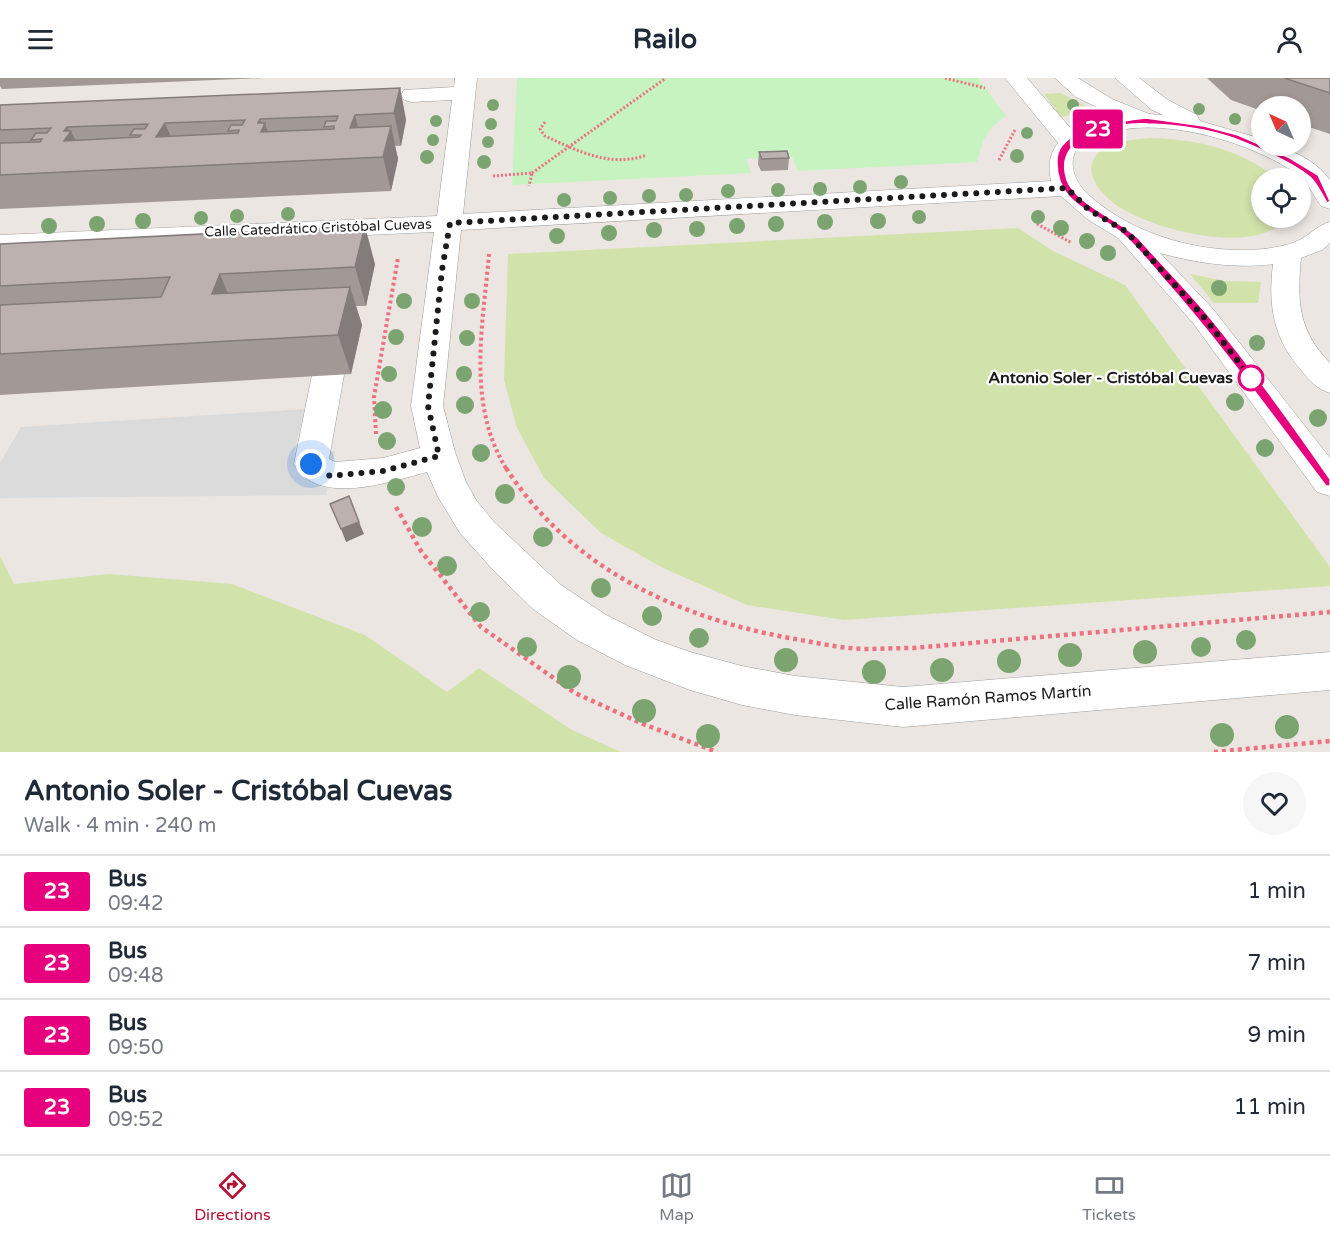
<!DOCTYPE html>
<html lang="en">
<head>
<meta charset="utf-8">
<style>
	body { margin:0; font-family:"Varela Round",sans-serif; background:#f6f6f7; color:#1f2937; height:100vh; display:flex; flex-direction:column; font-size:22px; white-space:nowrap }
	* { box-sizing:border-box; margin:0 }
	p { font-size:20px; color:#747a83 }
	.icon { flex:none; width:33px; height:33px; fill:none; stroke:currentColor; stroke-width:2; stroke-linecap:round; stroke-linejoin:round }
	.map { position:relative; height:674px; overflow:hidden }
	.sheet { display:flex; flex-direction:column; background:#fff; flex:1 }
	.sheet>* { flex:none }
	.badge { padding:0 12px; border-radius:4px; font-size:21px; line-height:39px }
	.needle { width:39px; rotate:316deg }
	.buttons { position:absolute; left:1251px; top:18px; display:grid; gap:12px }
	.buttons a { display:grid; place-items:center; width:60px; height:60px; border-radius:50%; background:#fff; box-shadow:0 3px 9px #0003; font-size:30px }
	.you { position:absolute; width:30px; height:30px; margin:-15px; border:4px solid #fff; border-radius:50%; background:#1a73e8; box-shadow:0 0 0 9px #1a73e833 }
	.map>.badge { position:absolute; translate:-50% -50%; box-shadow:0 0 0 3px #fff }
	.round { display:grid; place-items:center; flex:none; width:63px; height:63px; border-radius:32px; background:#f6f6f7 }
	.summary { display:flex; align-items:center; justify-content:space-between; height:102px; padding:0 24px }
	h1 { font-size:28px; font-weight:700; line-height:45px }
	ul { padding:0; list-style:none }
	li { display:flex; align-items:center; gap:18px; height:72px; padding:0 24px; border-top:2px solid #e0e1e3 }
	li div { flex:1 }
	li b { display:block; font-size:22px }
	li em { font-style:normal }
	li .badge { min-width:66px; font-weight:700; text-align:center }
	header { display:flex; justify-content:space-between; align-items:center; height:78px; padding:0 24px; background:#fff; font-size:27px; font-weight:700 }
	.menu { display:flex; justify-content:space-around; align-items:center; height:84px; border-top:2px solid #e0e1e3; background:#fff; font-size:16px; color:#747a83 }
	.menu a { display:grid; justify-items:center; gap:3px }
	.menu .active { color:#b51134 }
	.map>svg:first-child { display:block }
	.grass { fill:#d2e2ab }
	.park { fill:#c7f3c1 }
	.parking { fill:#dbdbdb }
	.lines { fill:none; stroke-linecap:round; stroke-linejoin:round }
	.minor-casing { stroke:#9c9c9c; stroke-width:1 }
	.path-far2 { stroke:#ec727f; stroke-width:3; stroke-dasharray:2 2; stroke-linecap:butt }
	.path-far1 { stroke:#ec727f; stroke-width:4; stroke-dasharray:3 3; stroke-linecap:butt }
	.path { stroke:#ec727f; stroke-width:4.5; stroke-dasharray:4 4; stroke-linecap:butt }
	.minor { fill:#fff; fill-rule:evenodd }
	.tree { fill:#7ca471 }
	.wall { fill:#a29896 }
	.shaded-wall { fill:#847c7a }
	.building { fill:#bcb1af; stroke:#847c7a; stroke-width:1.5; fill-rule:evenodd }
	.line { fill:#e6007e; stroke:#fff; stroke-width:1.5 }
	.walk { stroke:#1b1b1b; stroke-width:6; stroke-dasharray:0 10.8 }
	.stop-dot { fill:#fff; stroke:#e6007e; stroke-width:3 }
	.labels { text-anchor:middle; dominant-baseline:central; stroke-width:4.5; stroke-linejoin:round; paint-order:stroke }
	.far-street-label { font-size:14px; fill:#1b1b1b; stroke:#fff }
	.stop-label { font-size:16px; font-weight:bold; fill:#1b1b1b; stroke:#fff; text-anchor:end }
	.street-label { font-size:16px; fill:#1b1b1b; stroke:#fff }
</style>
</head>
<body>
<header><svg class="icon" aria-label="menu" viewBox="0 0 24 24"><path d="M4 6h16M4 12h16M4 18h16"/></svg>Railo<svg class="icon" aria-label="person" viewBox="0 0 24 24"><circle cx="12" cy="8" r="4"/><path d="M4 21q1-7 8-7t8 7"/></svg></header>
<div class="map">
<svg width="1330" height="674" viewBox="0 0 1330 674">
	<rect width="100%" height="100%" fill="#ece6e2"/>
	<!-- grass -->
	<g class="grass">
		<polygon points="1061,15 1093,32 1061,39 1044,16"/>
		<path d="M1150 60C1195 61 1241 71 1276 100H1262V140H1287C1256 179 1156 152 1121 130 1095 114 1073 81 1114 66 1126 62 1138 61 1150 60Z"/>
		<polygon points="1018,150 1053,173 1125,207 1330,489 1330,508 844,542 747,527 663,490 601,455 544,400 517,350 504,302 508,176"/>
		<polygon points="1190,196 1225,203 1261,204 1258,225 1214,225"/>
		<polygon points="0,478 14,506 109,496 232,506 365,557 447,614 479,590 572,652 621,674 0,674"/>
	</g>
	<!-- park -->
	<path class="park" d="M517 0H978L1006 38C986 51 983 62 977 84L798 93 792 79 746 81 751 95 512 107Z"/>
	<!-- parking -->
	<polygon class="parking" points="305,331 294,374 335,373 326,417 0,420 0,385 21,349"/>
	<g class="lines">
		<defs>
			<path id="minor" d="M455 0H477L463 136 1051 103C1048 88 1049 77 1058 65L1005 0H1027L1073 53 1117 39 1076 19 1055 0H1078L1112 21 1149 36 1163 37 1152 32 1115 0H1139L1168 22 1197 37 1200 43 1262 61V68C1287 68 1315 81 1330 102V131L1321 128C1313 117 1308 104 1297 96 1250 63 1152 34 1097 59 1090 62 1079 67 1075 74 1068 91 1078 108 1090 118 1134 158 1205 177 1264 171 1277 169 1292 167 1303 160 1313 154 1318 147 1330 144V165L1322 172 1301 180C1297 224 1298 252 1330 285V315C1317 311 1310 303 1301 292 1273 260 1268 227 1273 186 1236 191 1196 185 1160 175L1213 231 1330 380V418L1317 414 1193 245 1118 160 1087 141 1061 118 461 152 443 328 455 374 466 404 476 422 494 444 561 507 606 537 654 561 690 574 742 588 795 598 903 609 1330 574V612L903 649 795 637 742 627 690 612 625 587 577 562 533 531 494 493 460 455 438 419 427 394C389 404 318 429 294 386L312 297 317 289 328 286 339 289 344 297 329 381 335 384 383 380 420 370 411 328 434 154 0 173V157L437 138 452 22 412 24 404 22 401 17 404 12 454 9Z"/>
		</defs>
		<!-- minor casing -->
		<use href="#minor" class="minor-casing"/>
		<!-- path-far2 -->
		<g class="path-far2">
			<polyline points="945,0 985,10"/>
			<path d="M545 44 540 51 545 58C578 73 610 90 647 77"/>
			<polyline points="999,82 1015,52"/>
			<polyline points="532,95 666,0"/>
			<polyline points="493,98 532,95 529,108"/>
			<polyline points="1037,146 1072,165"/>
		</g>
		<!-- path-far1 -->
		<g class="path-far1">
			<path d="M489 176C483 248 466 326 507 392"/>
			<polyline points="376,356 374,319 398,180"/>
		</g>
		<!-- path -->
		<g class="path">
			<path d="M506 390C571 491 680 541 795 561 817 565 840 570 863 571 880 571 896 570 913 570L1330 534"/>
			<polyline points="396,429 421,473 481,549 575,615 643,646 717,674"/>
			<polyline points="1214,674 1330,663"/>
		</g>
		<!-- minor -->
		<use href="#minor" class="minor"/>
	</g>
	<!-- trees -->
	<g class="tree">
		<circle cx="493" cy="27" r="6"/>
		<circle cx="1073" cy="27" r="6"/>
		<circle cx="1199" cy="31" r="6"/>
		<circle cx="1235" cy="41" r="6"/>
		<circle cx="436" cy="43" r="6"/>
		<circle cx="491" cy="46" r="6"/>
		<circle cx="1027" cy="55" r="6"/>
		<circle cx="433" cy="62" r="6"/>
		<circle cx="488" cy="64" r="6"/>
		<circle cx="1017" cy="78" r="7"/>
		<circle cx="427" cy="79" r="7"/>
		<circle cx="484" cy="84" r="7"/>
		<circle cx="901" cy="104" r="7"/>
		<circle cx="860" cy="109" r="7"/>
		<circle cx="820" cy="111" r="7"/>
		<circle cx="778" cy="112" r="7"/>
		<circle cx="728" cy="113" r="7"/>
		<circle cx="686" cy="117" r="7"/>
		<circle cx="649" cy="118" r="7"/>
		<circle cx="610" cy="120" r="7"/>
		<circle cx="564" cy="122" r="7"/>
		<circle cx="288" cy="136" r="7"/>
		<circle cx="237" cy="138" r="7"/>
		<circle cx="919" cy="139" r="7"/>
		<circle cx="1038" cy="139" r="7"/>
		<circle cx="201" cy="140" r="7"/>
		<circle cx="143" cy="143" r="8"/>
		<circle cx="878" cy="143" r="8"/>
		<circle cx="825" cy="144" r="8"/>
		<circle cx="97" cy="146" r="8"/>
		<circle cx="776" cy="146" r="8"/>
		<circle cx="49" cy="148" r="8"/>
		<circle cx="737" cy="148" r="8"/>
		<circle cx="1061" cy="150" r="8"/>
		<circle cx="697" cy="151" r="8"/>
		<circle cx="654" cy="152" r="8"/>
		<circle cx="609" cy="155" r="8"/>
		<circle cx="557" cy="158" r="8"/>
		<circle cx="1087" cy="163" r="8"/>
		<circle cx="1108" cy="175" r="8"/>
		<circle cx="1219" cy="210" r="8"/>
		<circle cx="404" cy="223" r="8"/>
		<circle cx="472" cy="223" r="8"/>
		<circle cx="396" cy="259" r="8"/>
		<circle cx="467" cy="260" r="8"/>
		<circle cx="1257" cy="265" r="8"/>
		<circle cx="389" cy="296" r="8"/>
		<circle cx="464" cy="296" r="8"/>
		<circle cx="1235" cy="324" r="9"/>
		<circle cx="465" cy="327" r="9"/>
		<circle cx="383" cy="332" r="9"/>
		<circle cx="1318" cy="340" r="9"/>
		<circle cx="387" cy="363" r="9"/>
		<circle cx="1265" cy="370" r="9"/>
		<circle cx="481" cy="375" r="9"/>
		<circle cx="396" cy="409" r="9"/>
		<circle cx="505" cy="416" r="10"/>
		<circle cx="422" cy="449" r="10"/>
		<circle cx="543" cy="459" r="10"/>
		<circle cx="447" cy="488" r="10"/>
		<circle cx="601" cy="510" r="10"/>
		<circle cx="480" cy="534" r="10"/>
		<circle cx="652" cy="538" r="10"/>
		<circle cx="699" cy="560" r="10"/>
		<circle cx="1246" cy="562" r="10"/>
		<circle cx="527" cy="569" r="10"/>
		<circle cx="1201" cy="569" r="10"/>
		<circle cx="1145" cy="574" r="12"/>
		<circle cx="1070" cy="577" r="12"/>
		<circle cx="786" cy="582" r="12"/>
		<circle cx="1009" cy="583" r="12"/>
		<circle cx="942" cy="592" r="12"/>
		<circle cx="874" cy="594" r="12"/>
		<circle cx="569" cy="599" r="12"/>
		<circle cx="644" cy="633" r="12"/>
		<circle cx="1287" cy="649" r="12"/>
		<circle cx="1222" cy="657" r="12"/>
		<circle cx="708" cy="658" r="12"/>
	</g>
	<!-- wall -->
	<g class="wall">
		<polygon points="0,0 264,0 2,11 0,8"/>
		<polygon points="1207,0 1330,0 1330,56 1300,46 1300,28 1262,28 1262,33 1231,22"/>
		<polygon points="400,10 406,42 401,68 395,68 398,81 391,113 0,131 0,27"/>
		<polygon points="759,74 789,80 788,92 761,93 758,86"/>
		<polygon points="0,166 375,186 366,228 356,228 362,247 351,296 0,317"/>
	</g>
	<!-- shaded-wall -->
	<g class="shaded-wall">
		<polygon points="400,10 406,42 401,68 394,35"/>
		<polygon points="355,37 363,69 350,50"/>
		<polygon points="260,41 263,49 265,45 275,77 273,84 258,45"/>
		<polygon points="165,45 178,77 156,59"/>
		<polygon points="391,48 398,81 391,113 383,79"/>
		<polygon points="67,49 70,54 71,53 87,85 64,63 64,53"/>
		<polygon points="365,148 375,186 366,228 355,189"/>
		<polygon points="220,196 236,235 212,216"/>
		<polygon points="350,209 362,247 351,296 338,257"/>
		<polygon points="359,444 364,456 346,464 341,451"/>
	</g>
	<!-- building -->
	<g class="building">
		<polygon points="1284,0 1330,0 1330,15"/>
		<path d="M400 10 394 35 355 37 350 50 391 48 383 79 0 97V65L40 64 42 61 31 62 36 55H47L51 50 0 52V27ZM338 38 336 43H326L324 49 334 48V51L261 54 265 45H258L260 41ZM245 42 242 47H231L228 53 239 52 238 55 156 59 165 45ZM148 46 145 51H134L130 57H141L139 59 64 63 71 53H64L67 49Z"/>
		<polygon points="787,73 789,80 762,81 759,74"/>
		<polygon points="365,148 355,189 220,196 212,216 350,209 338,257 0,276 0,227 161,219 170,199 0,208 0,166"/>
		<polygon points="349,418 359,444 341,451 330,426"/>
	</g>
	<!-- line -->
	<path class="line" d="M1146 40 1204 48 1238 57 1290 80 1318 97 1330 123 1327 125C1322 117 1317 105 1310 99 1288 82 1259 70 1233 60 1207 51 1175 47 1148 46 1115 44 1052 57 1067 102 1076 127 1122 143 1140 162 1162 187 1186 211 1207 236 1251 289 1292 346 1330 401V408H1326C1272 337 1221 265 1162 199 1150 185 1139 171 1125 158 1099 133 1055 130 1057 81 1058 49 1123 43 1146 40Z"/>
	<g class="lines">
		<!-- walk -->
		<polyline class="walk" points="311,386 330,398 383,393 439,378 428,328 442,192 450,145 1067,110 1089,132 1127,154 1203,238 1251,300"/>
	</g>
	<!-- markers -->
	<circle class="stop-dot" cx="1251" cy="300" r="12"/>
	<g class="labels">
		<!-- far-street labels -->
		<g class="far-street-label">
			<text transform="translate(318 150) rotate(-2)">Calle Catedrático Cristóbal Cuevas</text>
		</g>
		<!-- stop labels -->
		<g class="stop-label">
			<text x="1233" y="300">Antonio Soler - Cristóbal Cuevas</text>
		</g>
		<!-- street labels -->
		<g class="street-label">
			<text transform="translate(988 620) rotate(-4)">Calle Ramón Ramos Martín</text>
		</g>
	</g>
</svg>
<div class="buttons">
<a><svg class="needle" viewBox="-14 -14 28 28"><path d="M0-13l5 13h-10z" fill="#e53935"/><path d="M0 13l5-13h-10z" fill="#747a83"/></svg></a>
<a><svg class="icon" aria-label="locate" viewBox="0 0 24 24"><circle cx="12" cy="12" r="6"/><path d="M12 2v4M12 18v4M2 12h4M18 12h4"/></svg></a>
</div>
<div class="you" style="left:311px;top:386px"></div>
<b class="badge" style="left:1098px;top:51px;background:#e6007e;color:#fff">23</b>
</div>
<section class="sheet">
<div class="summary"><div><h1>Antonio Soler - Cristóbal Cuevas</h1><p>Walk · 4 min · 240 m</p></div><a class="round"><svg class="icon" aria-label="heart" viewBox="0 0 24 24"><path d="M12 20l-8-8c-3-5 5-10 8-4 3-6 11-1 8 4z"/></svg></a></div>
<ul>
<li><span class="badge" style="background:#e6007e;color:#fff">23</span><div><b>Bus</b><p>09:42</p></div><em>1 min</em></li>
<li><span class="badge" style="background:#e6007e;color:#fff">23</span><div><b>Bus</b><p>09:48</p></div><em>7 min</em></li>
<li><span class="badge" style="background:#e6007e;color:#fff">23</span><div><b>Bus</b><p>09:50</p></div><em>9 min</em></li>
<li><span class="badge" style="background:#e6007e;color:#fff">23</span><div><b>Bus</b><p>09:52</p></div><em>11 min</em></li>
</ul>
</section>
<nav class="menu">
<a class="active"><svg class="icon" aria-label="directions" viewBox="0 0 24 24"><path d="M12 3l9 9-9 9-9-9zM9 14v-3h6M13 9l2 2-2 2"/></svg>Directions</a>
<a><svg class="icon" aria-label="map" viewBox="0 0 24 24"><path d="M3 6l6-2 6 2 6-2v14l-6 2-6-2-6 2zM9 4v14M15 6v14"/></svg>Map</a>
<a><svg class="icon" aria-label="tickets" viewBox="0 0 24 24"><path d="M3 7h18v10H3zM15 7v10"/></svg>Tickets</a>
</nav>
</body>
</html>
